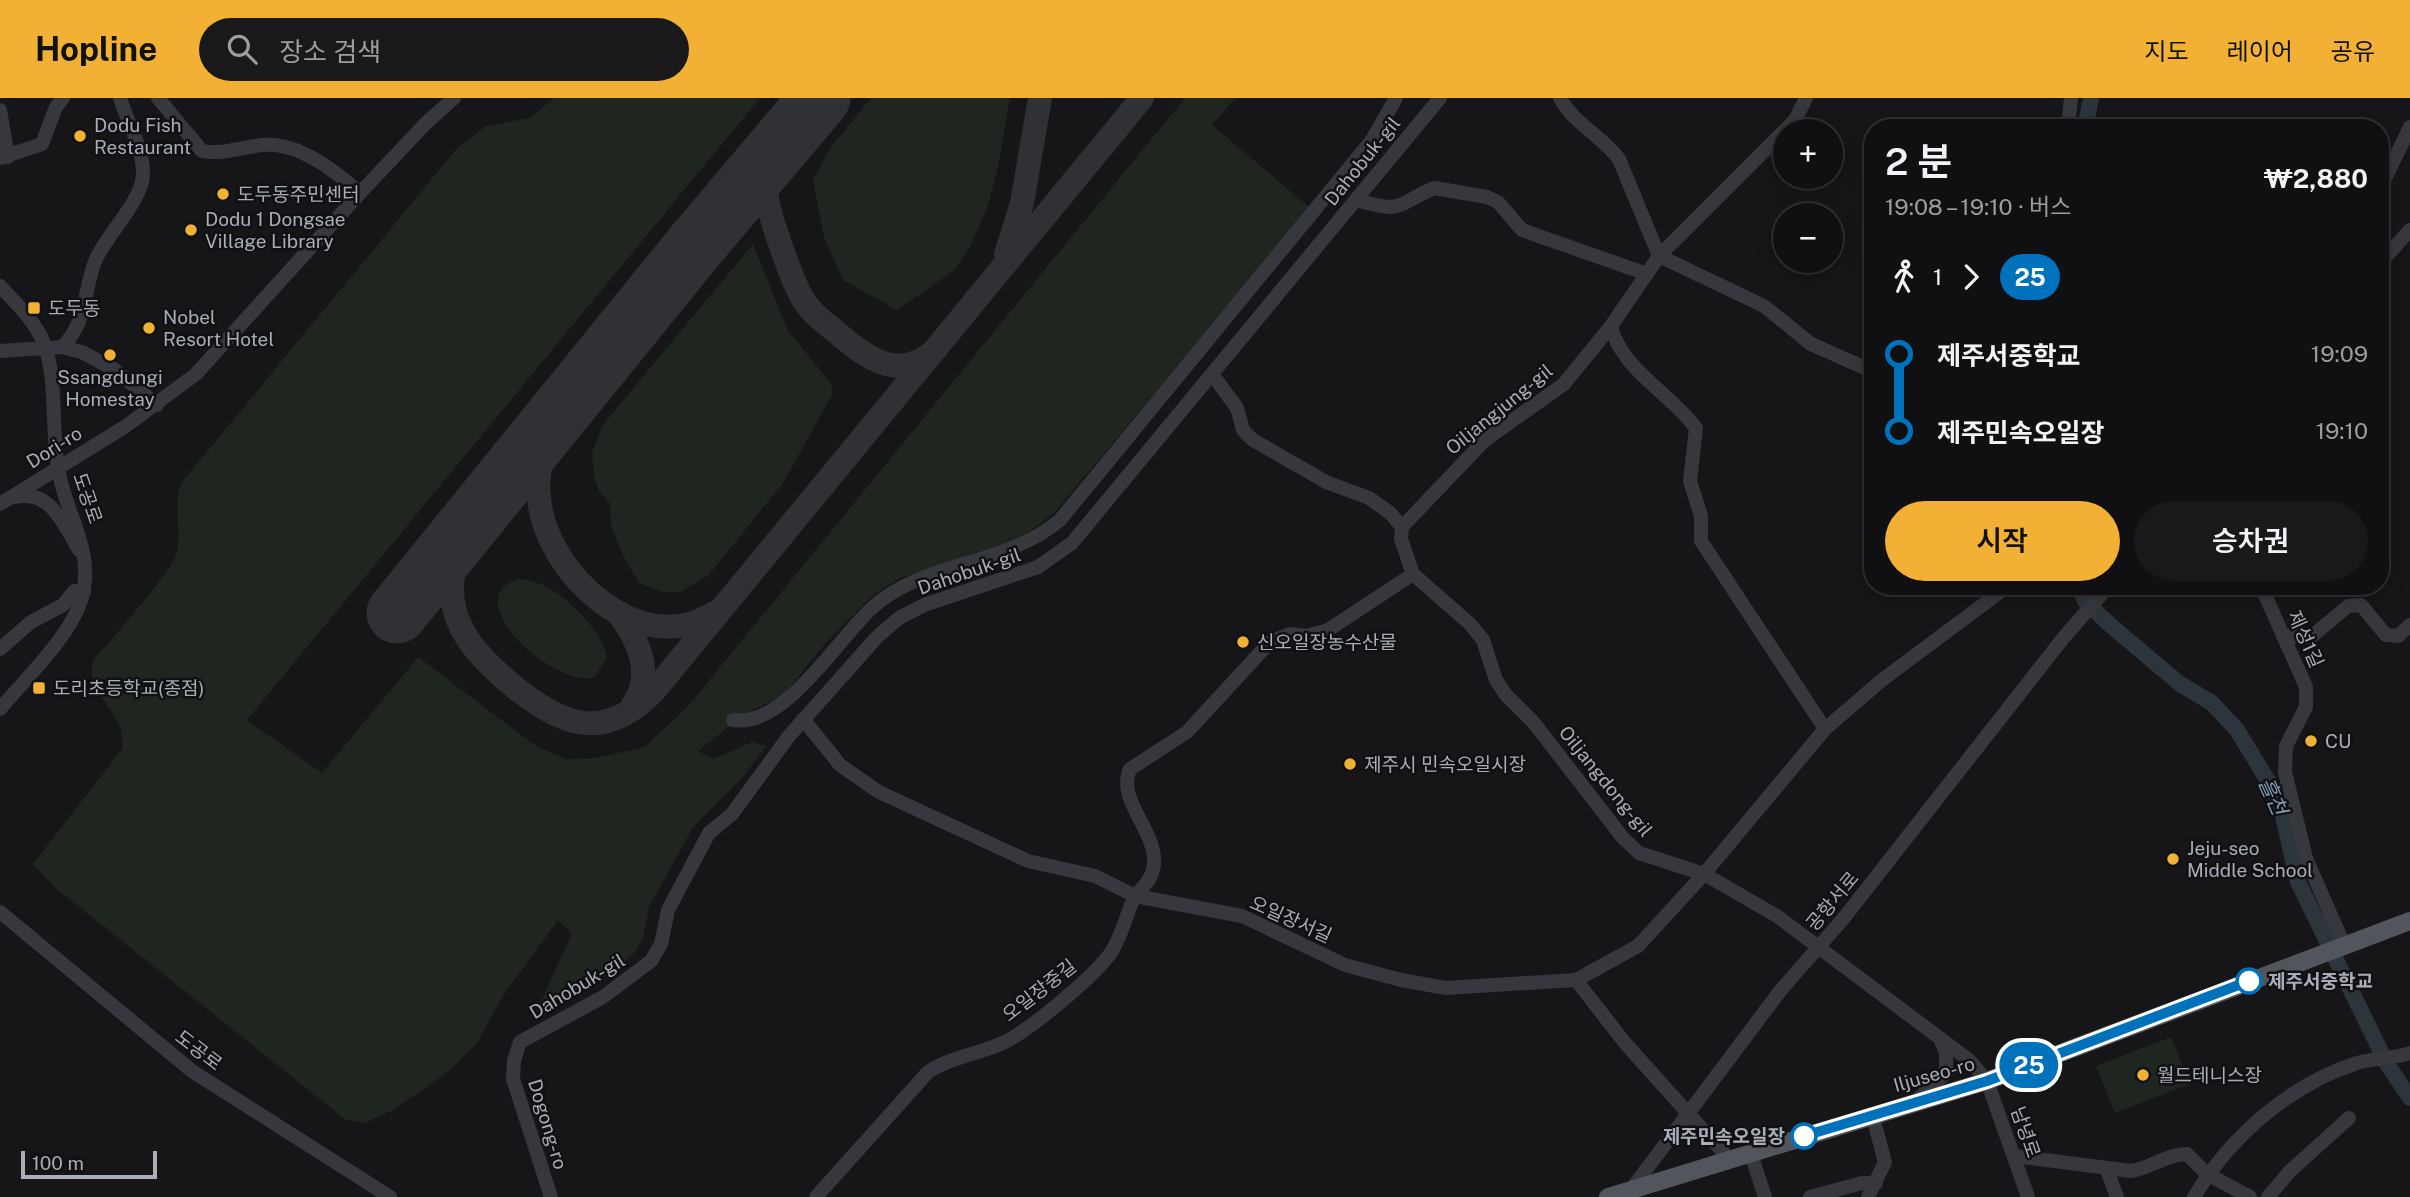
<!DOCTYPE html>
<html lang="ko">
<head>
<meta charset="utf-8">
<style>
	body { margin:0; font-family:"Public Sans","Noto Sans KR",sans-serif; background:#19191b; color:#f1f3f6; height:100vh; display:flex; flex-direction:column; font-size:26px; white-space:nowrap }
	* { box-sizing:border-box; margin:0 }
	p { font-size:23px; color:#9c9d9f }
	.icon { flex:none; width:38px; height:38px; fill:none; stroke:currentColor; stroke-width:2; stroke-linecap:round; stroke-linejoin:round }
	.map { position:relative; flex:1; overflow:hidden }
	.drawer { position:absolute; left:1864px; top:21px; width:525px; height:476px; display:flex; flex-direction:column; background:#101012; border-radius:28px; box-shadow:0 4px 18px #0003,0 0 0 2px #303032 }
	.drawer>* { flex:none }
	.badge { padding:0 14px; border-radius:23px; font-size:24px; line-height:46px }
	.controls { position:absolute; left:1773px; top:21px; display:grid; gap:14px }
	.controls a { display:grid; place-items:center; width:70px; height:70px; border-radius:50%; background:#101012; box-shadow:0 4px 18px #0003,0 0 0 2px #303032; font-size:35px }
	.scale { position:absolute; left:21px; bottom:18px; width:136px; box-sizing:border-box; padding-left:7px; border:4px solid #a8adb8; border-top:0; font-size:19px; line-height:24px; white-space:nowrap; color:#a8adb8; -webkit-text-stroke:5px #111113; paint-order:stroke }
	.map>.badge { position:absolute; translate:-50% -50%; box-shadow:0 0 0 4px #fff }
	.legs { display:flex; align-items:center; gap:10px; height:77px; padding:0 21px; font-size:23px }
	.legs p { margin-inline-start:auto }
	.overview { display:flex; align-items:center; justify-content:space-between; height:119px; padding:0 21px }
	h1 { font-size:38px; font-weight:600; line-height:52px }
	.button { display:flex; gap:14px; margin-top:auto; padding:14px 21px }
	.button a { flex:1; height:80px; border-radius:42px; background:#f2b134; color:#111; font-size:28px; font-weight:600; line-height:80px; text-align:center }
	.button a+a { background:#19191b; color:#f1f3f6 }
	ul { padding:0 21px; list-style:none }
	li { display:flex; align-items:center; gap:24px; height:77px; font-size:26px }
	li i { display:grid; place-items:center; width:10px; height:100%; margin:0 9px; background:currentColor }
	li i::after { content:''; width:18px; height:18px; margin:-9px; border:5px solid; border-radius:50%; background:#101012 }
	li p { margin-inline-start:auto }
	li:first-child i { background:linear-gradient(#0000 50%,currentColor 0) }
	li:last-child i { background:linear-gradient(currentColor 50%,#0000 0) }
	header { display:flex; align-items:center; gap:42px; box-sizing:border-box; height:98px; padding:0 35px; background:#f2b134; color:#111 }
	header strong { font-size:33px }
	nav { display:flex; gap:38px; margin-inline-start:auto; font-size:24px }
	.search { width:490px; height:63px; background:#19191b; display:flex; align-items:center; gap:18px; box-sizing:border-box; padding:0 24px; border-radius:38px; color:#9c9d9f; font-size:26px }
	.map>svg:first-child { display:block }
	.green { fill:#1e261f }
	.lines { fill:none; stroke-linecap:round; stroke-linejoin:round }
	.river { stroke:#2c353c; stroke-width:16 }
	.taxiway { stroke:#303135; stroke-width:24 }
	.runway { stroke:#303135; stroke-width:61 }
	.minor { stroke:#37383d; stroke-width:14 }
	.major { stroke:#53555c; stroke-width:18 }
	.line-1-casing { stroke:#fff; stroke-width:16 }
	.line-1 { stroke:#0072bc; stroke-width:10 }
	.poi-dot { fill:#f2b134; stroke:#111113; stroke-width:2.5 }
	.stop-1-dot { fill:#fff; stroke:#0072bc; stroke-width:3.5 }
	.labels { text-anchor:middle; dominant-baseline:central; stroke-width:5; stroke-linejoin:round; paint-order:stroke }
	.poi-label { font-size:19px; fill:#a8adb8; stroke:#111113; text-anchor:start }
	.street-label { font-size:19px; fill:#a8adb8; stroke:#111113 }
	.stop-label { font-size:19px; font-weight:bold; fill:#a8adb8; stroke:#111113; text-anchor:start }
	.water-label { font-size:21px; font-style:italic; fill:#7f9bb3; stroke:#111113 }
</style>
</head>
<body>
<header>
<strong>Hopline</strong>
<div class="search"><svg class="icon" aria-label="search" viewBox="0 0 24 24"><circle cx="10" cy="10" r="6"/><path d="M15 15l6 6"/></svg>장소 검색</div>
<nav><a>지도</a><a>레이어</a><a>공유</a></nav>
</header>
<div class="map">
<svg width="2410" height="1099" viewBox="0 0 2410 1099">
	<rect width="100%" height="100%" fill="#161618"/>
	<!-- green -->
	<g class="green">
		<path d="M554 0H760L247 622 322 675 418 559 536 648 566 661 595 660 645 649 689 607 1185 0H1235L1212 27 1310 110 1054 415 1020 440 900 480 873 497 828 542 783 598 748 614 698 653 713 661 752 644 766 648 742 680 692 731 649 809 643 841 634 855 619 869 541 920 537 913 572 835 558 822 503 898 477 945 452 971 395 1011 364 1025 346 1022 52 787 33 766 122 651C127 611 85 600 93 563 108 545 171 474 176 457 183 429 171 407 182 384L458 49 486 28 530 20Z"/>
		<polygon points="871,0 1010,0 999,65 988,108 968,153 953,173 897,212 843,182 824,139 813,83 827,54"/>
		<polygon points="753,146 788,233 831,285 833,295 783,385 709,477 680,494 663,494 639,485 623,457 611,428 610,405 599,393 594,379 592,355 602,328"/>
		<path d="M520 481C552 481 601 528 607 559L594 580C551 589 454 498 520 481Z"/>
		<polygon points="2171,939 2190,986 2115,1015 2096,968"/>
	</g>
	<g class="lines">
		<!-- river -->
		<g class="river">
			<polyline points="2085,30 2091,0"/>
			<polyline points="2079,488 2085,503 2109,526 2180,586 2212,605 2237,632 2279,701 2298,784 2387,966 2410,1000"/>
		</g>
		<!-- taxiway -->
		<g class="taxiway">
			<path d="M794 34C782 51 767 69 766 91 766 111 793 186 804 203 812 216 824 224 835 233 862 256 895 284 930 256"/>
			<polyline points="1006,156 1022,105 1040,0"/>
			<path d="M570 301C551 332 535 362 539 400 545 475 640 563 714 515"/>
			<path d="M466 432C433 506 460 545 518 592 567 630 606 642 654 593L1142 0"/>
			<path d="M619 516C639 543 654 576 633 607"/>
		</g>
		<!-- runway -->
		<polyline class="runway" points="397,515 694,149 820,0"/>
		<!-- minor -->
		<g class="minor">
			<path d="M158 0 202 53C222 57 243 49 262 47 298 43 335 73 360 95"/>
			<path d="M1560 0C1574 26 1602 38 1619 61L1659 158 1764 208 1811 246 1872 273"/>
			<polyline points="0,12 8,59"/>
			<polyline points="2068,30 2071,0"/>
			<polyline points="0,60 42,46 56,9 63,0"/>
			<polyline points="2380,91 2410,29"/>
			<path d="M1356 102C1404 115 1392 109 1434 90L1487 99 1498 104 1522 132 1647 176"/>
			<polyline points="2380,165 2410,132"/>
			<path d="M0 188C15 204 34 222 43 243 58 279 51 332 58 370 65 416 95 452 82 499 71 538 26 580 0 611"/>
			<path d="M1611 228C1621 271 1670 295 1696 330L1690 383 1701 418V443L1825 631"/>
			<path d="M62 249C88 224 83 192 96 161 107 137 142 102 143 77 144 51 127 24 120 0"/>
			<polyline points="0,253 62,249 82,254 115,272 157,307"/>
			<polyline points="1212,276 1237,310 1243,332 1253,342 1326,384 1369,400 1390,415 1402,429"/>
			<path d="M15 399C51 391 63 426 79 452"/>
			<polyline points="0,406 126,328 196,276 360,95 426,25 454,0"/>
			<polyline points="1413,476 1470,526 1483,542 1496,582 1506,597 1534,625 1623,740 1639,755 1704,776 1777,818 1969,962 1987,983 2028,1099"/>
			<polyline points="1413,476 1401,441 1402,429 1485,342 1564,286 1611,228 1659,158 1795,22 1806,0"/>
			<polyline points="2261,488 2306,589 2306,609 2286,648 2285,674 2306,760 2344,847"/>
			<polyline points="2283,538 2311,539 2348,508 2361,507 2386,537 2398,538 2410,527"/>
			<polyline points="0,551 31,524 63,507 74,493 84,494"/>
			<polyline points="803,621 840,667 879,694 1028,763 1095,778 1135,798 1242,818 1345,867 1401,882 1446,890 1576,882 1625,945 1730,1062"/>
			<path d="M733 622C784 631 839 539 873 509 924 463 1006 468 1060 422L1372 42 1396 0"/>
			<polyline points="0,814 192,973 390,1099"/>
			<polyline points="1576,882 1638,848 1704,776 1825,631 1882,582 2008,488"/>
			<polyline points="1918,1001 1946,975 1946,955 1940,941"/>
			<polyline points="1751,1056 1765,1099"/>
			<path d="M2014 1058 2131 1073C2151 1070 2167 1056 2187 1056L2207 1076 2250 1099"/>
			<polyline points="2107,1072 2117,1099"/>
			<polyline points="1630,1093 1780,893 1843,821 2064,539 2109,488"/>
			<polyline points="551,1099 513,981 514,963 520,944 603,899 651,863 661,846 668,812 709,735 732,716 789,638 877,539 899,520 924,507 1038,469 1072,445 1440,0"/>
			<path d="M816 1099 928 974C951 959 978 956 1003 945 1030 932 1092 880 1110 856 1120 842 1125 822 1131 807 1138 790 1152 786 1154 766 1157 733 1116 702 1130 671L1187 634 1270 544 1290 536 1307 538 1328 532 1413 476"/>
			<polyline points="1810,1099 1862,1085 1876,1085"/>
			<polyline points="1868,1099 1885,1064 1872,1016"/>
			<path d="M2194 1099C2230 1039 2289 987 2357 965 2374 960 2393 961 2410 955"/>
			<polyline points="2268,1099 2290,1073 2349,1020"/>
		</g>
		<!-- major -->
		<polyline class="major" points="1608,1099 1987,983 2410,823"/>
	</g>
	<g class="lines">
		<defs>
			<polyline id="line-1" points="1804,1038 1987,983 2249,883"/>
		</defs>
		<!-- line-1 casing -->
		<use href="#line-1" class="line-1-casing"/>
		<!-- line-1 -->
		<use href="#line-1" class="line-1"/>
	</g>
	<!-- markers -->
	<g class="poi-dot">
		<circle cx="80" cy="38" r="7"/>
		<circle cx="223" cy="96" r="7"/>
		<circle cx="191" cy="132" r="7"/>
		<rect x="27" y="203" width="14" height="14" rx="3.5"/>
		<circle cx="149" cy="230" r="7"/>
		<circle cx="110" cy="257" r="7"/>
		<circle cx="1243" cy="544" r="7"/>
		<rect x="32" y="583" width="14" height="14" rx="3.5"/>
		<circle cx="2311" cy="643" r="7"/>
		<circle cx="1350" cy="666" r="7"/>
		<circle cx="2173" cy="761" r="7"/>
		<circle cx="2143" cy="977" r="7"/>
	</g>
	<g class="stop-1-dot">
		<circle cx="2249" cy="883" r="12"/>
		<circle cx="1804" cy="1038" r="12"/>
	</g>
	<g class="labels">
		<!-- poi labels -->
		<g class="poi-label">
			<text x="94" y="27">Dodu Fish<tspan x="94" dy="22">Restaurant</tspan></text>
			<text x="237" y="96">도두동주민센터</text>
			<text x="205" y="121">Dodu 1 Dongsae<tspan x="205" dy="22">Village Library</tspan></text>
			<text x="48" y="210">도두동</text>
			<text x="163" y="219">Nobel<tspan x="163" dy="22">Resort Hotel</tspan></text>
			<text x="110" y="279" text-anchor="middle">Ssangdungi<tspan x="110" dy="22">Homestay</tspan></text>
			<text x="1257" y="544">신오일장농수산물</text>
			<text x="53" y="590">도리초등학교(종점)</text>
			<text x="2325" y="643">CU</text>
			<text x="1364" y="666">제주시 민속오일시장</text>
			<text x="2187" y="750">Jeju-seo<tspan x="2187" dy="22">Middle School</tspan></text>
			<text x="2157" y="977">월드테니스장</text>
		</g>
		<!-- street labels -->
		<g class="street-label">
			<text transform="translate(1362 63) rotate(-51)">Dahobuk-gil</text>
			<text transform="translate(1499 311) rotate(-39)">Oiljangjung-gil</text>
			<text transform="translate(54 349) rotate(-32)">Dori-ro</text>
			<text transform="translate(88 400) rotate(71)">도공로</text>
			<text transform="translate(969 473) rotate(-19)">Dahobuk-gil</text>
			<text transform="translate(2306 541) rotate(66)">제성1길</text>
			<text transform="translate(1606 683) rotate(51)">Oiljangdong-gil</text>
			<text transform="translate(1832 803) rotate(-50)">공항서로</text>
			<text transform="translate(1291 821) rotate(24)">오일장서길</text>
			<text transform="translate(577 888) rotate(-31)">Dahobuk-gil</text>
			<text transform="translate(1039 892) rotate(-38)">오일장중길</text>
			<text transform="translate(199 952) rotate(37)">도공로</text>
			<text transform="translate(1934 976) rotate(-16)">Iljuseo-ro</text>
			<text transform="translate(548 1026) rotate(73)">Dogong-ro</text>
			<text transform="translate(2026 1034) rotate(71)">남녕로</text>
		</g>
		<!-- stop labels -->
		<g class="stop-label">
			<text x="2268" y="883">제주서중학교</text>
			<text x="1785" y="1038" text-anchor="end">제주민속오일장</text>
		</g>
		<!-- water labels -->
		<g class="water-label">
			<text transform="translate(2273 698) rotate(66)">흘천</text>
		</g>
	</g>
</svg>
<div class="controls">
<a>+</a>
<a>−</a>
</div>
<div class="scale">100 m</div>
<b class="badge" style="left:2029px;top:967px;background:#0072bc;color:#fff">25</b>
<section class="drawer">
<div class="overview"><div><h1>2 분</h1><p>19:08 – 19:10 · 버스</p></div><b>₩2,880</b></div>
<div class="legs"><svg class="icon" aria-label="walk" viewBox="0 0 24 24"><circle cx="13" cy="4" r="2"/><path d="M13 8l-2 6 4 7M11 14l-3 7M7 12l3-4h3l4 4"/></svg>1<svg class="icon" aria-label="forward" viewBox="0 0 24 24"><path d="M9 5l7 7-7 7"/></svg><b class="badge" style="background:#0072bc;color:#fff">25</b></div>
<ul>
<li><i style="color:#0072bc"></i><b>제주서중학교</b><p>19:09</p></li>
<li><i style="color:#0072bc"></i><b>제주민속오일장</b><p>19:10</p></li>
</ul>
<div class="button"><a>시작</a><a>승차권</a></div>
</section>
</div>
</body>
</html>
